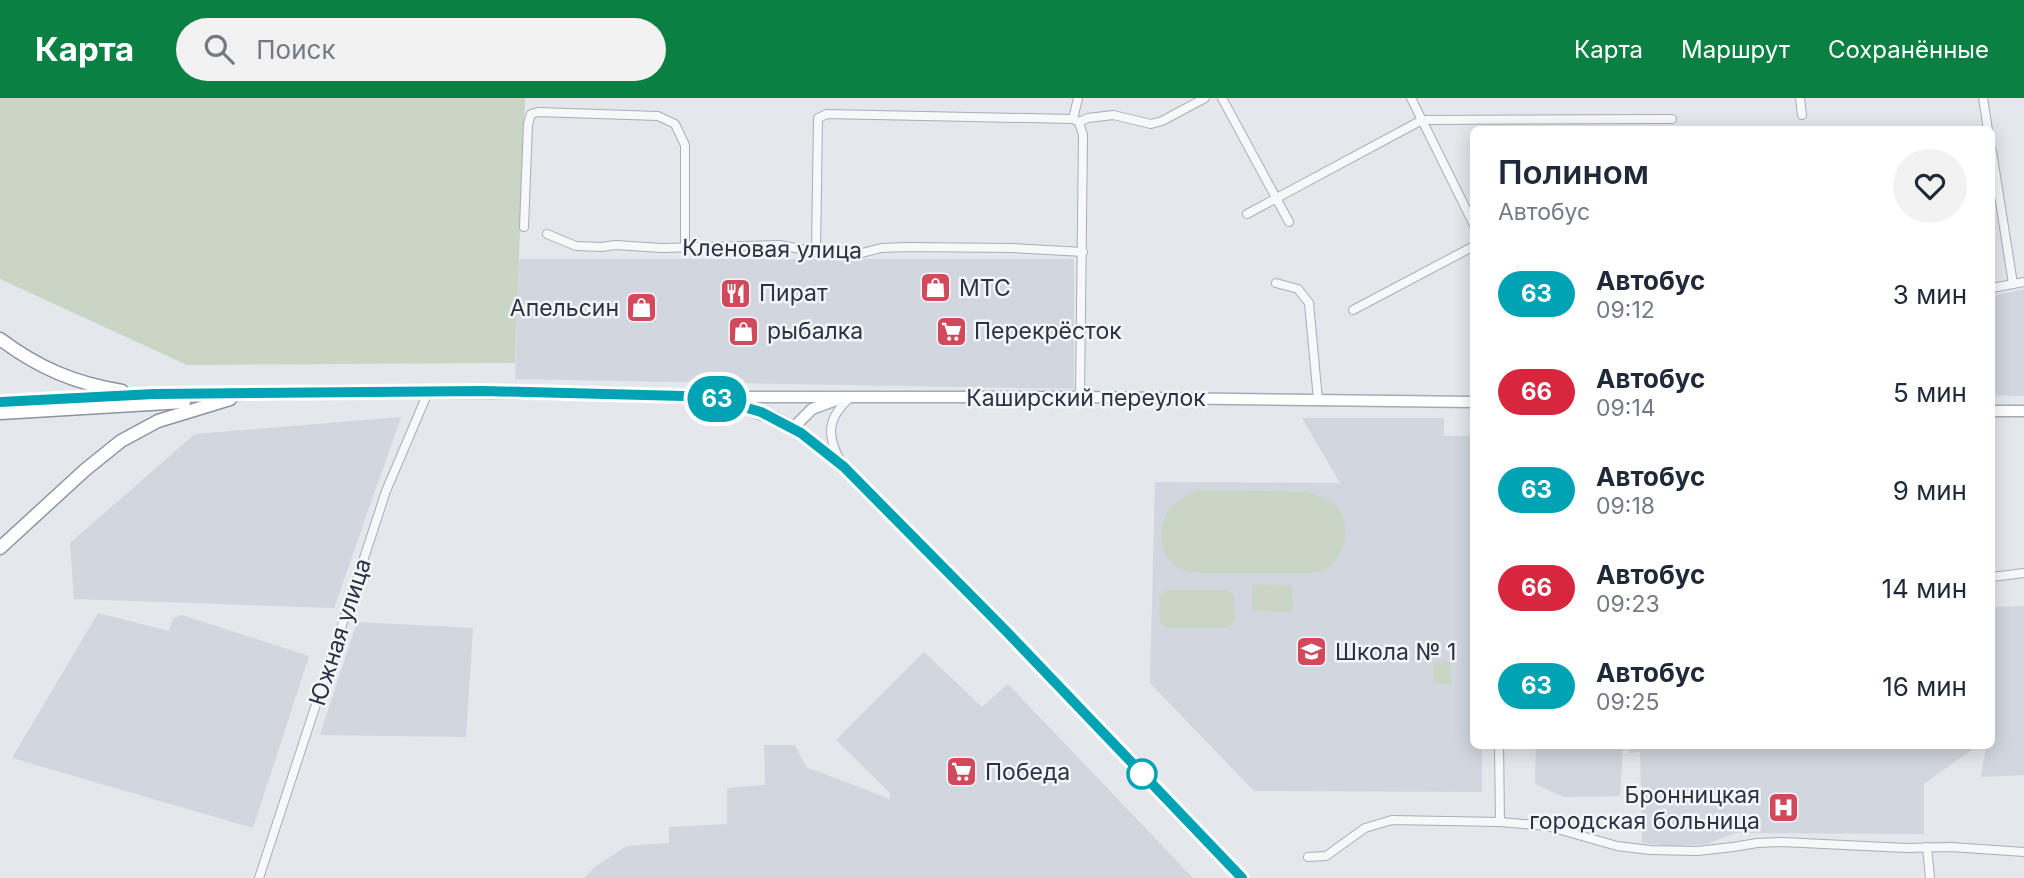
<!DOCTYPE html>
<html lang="ru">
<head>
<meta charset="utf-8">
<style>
	body { margin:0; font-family:Inter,sans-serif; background:#f2f2f3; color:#1f2937; height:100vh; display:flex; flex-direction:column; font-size:26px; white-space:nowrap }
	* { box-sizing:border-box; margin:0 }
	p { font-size:23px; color:#747a83 }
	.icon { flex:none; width:38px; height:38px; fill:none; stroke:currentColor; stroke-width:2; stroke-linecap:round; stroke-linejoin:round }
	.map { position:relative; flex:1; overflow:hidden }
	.sheet { position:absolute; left:1470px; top:28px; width:525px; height:623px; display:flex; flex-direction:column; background:#fff; border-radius:10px; box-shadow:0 4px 18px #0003 }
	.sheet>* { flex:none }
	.badge { padding:0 14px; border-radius:23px; font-size:24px; line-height:46px }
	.map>.badge { position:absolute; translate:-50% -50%; box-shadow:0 0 0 4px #fff }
	.round { display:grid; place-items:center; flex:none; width:74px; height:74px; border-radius:37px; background:#f2f2f3 }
	.headline { display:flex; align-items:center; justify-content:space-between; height:119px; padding:0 28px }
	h1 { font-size:33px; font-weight:600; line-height:52px }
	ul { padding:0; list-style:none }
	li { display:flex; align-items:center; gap:21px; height:98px; padding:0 28px }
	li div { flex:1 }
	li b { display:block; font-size:26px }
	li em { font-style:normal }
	li .badge { min-width:77px; font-weight:700; text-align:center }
	header { display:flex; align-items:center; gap:42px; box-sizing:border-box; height:98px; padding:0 35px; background:#0b8043; color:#fff }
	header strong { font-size:33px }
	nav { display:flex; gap:38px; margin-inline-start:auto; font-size:24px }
	.search { width:490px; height:63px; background:#f2f2f3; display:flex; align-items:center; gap:18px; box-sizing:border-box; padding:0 24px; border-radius:38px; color:#747a83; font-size:26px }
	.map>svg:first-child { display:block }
	.built { fill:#d2d6de }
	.green { fill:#c9d6c5 }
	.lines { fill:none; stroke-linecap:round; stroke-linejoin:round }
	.minor-casing { stroke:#a9aeb7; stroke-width:10 }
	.major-casing { stroke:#a3abb8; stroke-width:13 }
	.highway-casing { stroke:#8b94a3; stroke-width:15 }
	.minor { stroke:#f7f8fa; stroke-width:8 }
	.major { stroke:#fff; stroke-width:10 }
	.highway { stroke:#fff; stroke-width:12 }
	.line-casing { stroke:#fff; stroke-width:16 }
	.line { stroke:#00a3b4; stroke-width:10 }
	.stop-dot { fill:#fff; stroke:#00a3b4; stroke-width:3.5 }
	.labels { text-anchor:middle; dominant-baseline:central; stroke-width:5; stroke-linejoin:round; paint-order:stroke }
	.street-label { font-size:23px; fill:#2b3445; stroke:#f4f6f9 }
	.poi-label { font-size:23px; fill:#2b3445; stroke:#f4f6f9; text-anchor:start }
</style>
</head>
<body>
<header>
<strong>Карта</strong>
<div class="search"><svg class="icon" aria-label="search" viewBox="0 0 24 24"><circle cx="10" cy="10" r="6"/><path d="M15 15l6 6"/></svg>Поиск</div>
<nav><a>Карта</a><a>Маршрут</a><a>Сохранённые</a></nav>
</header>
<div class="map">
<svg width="2024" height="780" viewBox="0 0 2024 780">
	<rect width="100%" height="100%" fill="#e4e7ec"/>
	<!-- built -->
	<g class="built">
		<polygon points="519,161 1074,161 1074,291 515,281"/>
		<polygon points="2024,191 2024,298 1992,297 1992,198"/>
		<polygon points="401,319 334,510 74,501 70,445 195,336"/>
		<polygon points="1302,320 1444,320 1444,338 1473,338 1474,648 1482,648 1482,694 1254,693 1150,585 1155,384 1340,385"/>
		<polygon points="2024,508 2024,677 1981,679 1986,648 1992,648 1992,509"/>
		<polygon points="98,515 169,533 173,520 182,517 309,558 253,730 12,660"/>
		<polygon points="357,524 473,530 466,639 320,637"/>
		<polygon points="924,554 982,609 1008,586 1193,780 584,780 595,769 627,748 669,745 669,729 727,726 727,690 765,687 764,647 795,647 806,669 890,701 890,695 836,642"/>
		<polygon points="1536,648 1623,648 1620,698 1564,699 1535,686"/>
		<polygon points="1630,648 1977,648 1924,686 1924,736 1735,735 1707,746 1673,748 1642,745 1640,654 1629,655"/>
	</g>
	<!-- green -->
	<g class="green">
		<polygon points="0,0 525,0 515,265 187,267 0,181"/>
		<path d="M1199 392 1306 394C1317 397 1328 400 1336 408 1353 427 1345 464 1321 473 1316 475 1309 475 1304 475H1202C1197 474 1190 475 1185 473 1159 464 1154 429 1171 409 1178 401 1189 396 1199 392Z"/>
		<polygon points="1253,486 1293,488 1292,514 1252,513"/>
		<polygon points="1166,492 1227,492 1234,497 1235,523 1228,530 1166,530 1160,525 1159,498"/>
		<polygon points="1433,564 1452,564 1452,586 1434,586"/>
	</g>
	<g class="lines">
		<defs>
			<g id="minor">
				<polyline points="1222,0 1289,124"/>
				<polyline points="1411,0 1474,127"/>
				<polyline points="1800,0 1802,17"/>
				<polyline points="1983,0 1988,32"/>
				<polyline points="1073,21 1078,0"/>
				<polyline points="1079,24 1083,37 1080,299"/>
				<polyline points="1079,24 1088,20 1113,17 1151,26 1162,23 1205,0"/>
				<polyline points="1992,53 2013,186"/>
				<polyline points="1247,116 1422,22 1672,21"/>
				<polyline points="524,129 528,26 531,16 538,14 658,18 675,26 685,47 685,149"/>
				<polyline points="547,136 576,148 601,149 616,147 661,150 780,147 816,154 862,155 881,150 905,149 1012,150 1083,154"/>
				<polyline points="816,154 818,20 827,16 1073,21 1079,24"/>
				<polyline points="1276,185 1298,191 1309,205 1318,302"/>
				<polyline points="1992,190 2024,184"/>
				<polyline points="1353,212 1474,148"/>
				<path d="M841 364C826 337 827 319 851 299"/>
				<polyline points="1992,479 2024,475"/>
				<polyline points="1499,648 1500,724"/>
				<polyline points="1927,749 1930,780"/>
				<polyline points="1308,759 1326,758 1365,730 1392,722 1500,724 1547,728 1617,748 1650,752 1697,753 1733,749 1757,745 1782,744 1906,750 1951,749 2024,754"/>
				<polyline points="259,780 386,393 429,292"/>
			</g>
			<g id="major">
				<polyline points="720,299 1080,299 1474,304"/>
				<polyline points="1992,313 2024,313"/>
				<polyline points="793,330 812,311 836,302"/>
			</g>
			<g id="highway">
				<path d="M0 241C39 270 74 285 122 293"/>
				<path d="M0 304C228 293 455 290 683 298L733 305 774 320 801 335 844 369 1007 534 1242 780"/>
				<polyline points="0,315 184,304"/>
				<polyline points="0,450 85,372 121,343 158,323 230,301"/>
			</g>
		</defs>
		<!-- minor casing -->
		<use href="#minor" class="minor-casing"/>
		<!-- major casing -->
		<use href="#major" class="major-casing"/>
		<!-- highway casing -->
		<use href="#highway" class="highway-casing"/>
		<!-- minor -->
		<use href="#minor" class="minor"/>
		<!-- major -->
		<use href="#major" class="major"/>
		<!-- highway -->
		<use href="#highway" class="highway"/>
	</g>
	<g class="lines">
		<defs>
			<polyline id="line" points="0,304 154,296 484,293 683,298 717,301 761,314 801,335 844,369 1007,534 1242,780"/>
		</defs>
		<!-- line casing -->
		<use href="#line" class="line-casing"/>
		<!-- line -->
		<use href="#line" class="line"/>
	</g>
	<!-- icons -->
	<defs>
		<symbol id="shop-square" viewBox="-11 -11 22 22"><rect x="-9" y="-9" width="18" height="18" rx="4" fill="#d1495b" stroke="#f4f6f9"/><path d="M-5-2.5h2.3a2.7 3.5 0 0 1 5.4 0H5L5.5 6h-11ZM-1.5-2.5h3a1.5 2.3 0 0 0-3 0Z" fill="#fff"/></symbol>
		<symbol id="restaurant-square" viewBox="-11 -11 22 22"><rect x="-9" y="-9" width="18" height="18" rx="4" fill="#d1495b" stroke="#f4f6f9"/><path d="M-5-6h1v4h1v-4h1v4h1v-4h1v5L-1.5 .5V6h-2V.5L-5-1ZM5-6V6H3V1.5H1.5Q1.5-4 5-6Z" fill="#fff"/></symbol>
		<symbol id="supermarket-square" viewBox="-11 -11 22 22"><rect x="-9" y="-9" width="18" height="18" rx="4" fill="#d1495b" stroke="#f4f6f9"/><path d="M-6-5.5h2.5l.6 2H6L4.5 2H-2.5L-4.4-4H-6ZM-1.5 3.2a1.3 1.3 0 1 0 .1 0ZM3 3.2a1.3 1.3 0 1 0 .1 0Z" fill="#fff"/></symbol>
		<symbol id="school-square" viewBox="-11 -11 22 22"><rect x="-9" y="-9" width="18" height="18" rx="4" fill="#d1495b" stroke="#f4f6f9"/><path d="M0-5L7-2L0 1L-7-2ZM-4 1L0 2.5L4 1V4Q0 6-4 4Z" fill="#fff"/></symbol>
		<symbol id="hospital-square" viewBox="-11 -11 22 22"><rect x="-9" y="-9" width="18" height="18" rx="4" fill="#d1495b" stroke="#f4f6f9"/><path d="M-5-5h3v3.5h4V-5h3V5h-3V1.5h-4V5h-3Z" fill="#fff"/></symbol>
	</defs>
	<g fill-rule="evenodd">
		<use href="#shop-square" x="918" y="172" width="35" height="35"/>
		<use href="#restaurant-square" x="718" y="178" width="35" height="35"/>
		<use href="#shop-square" x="624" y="192" width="35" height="35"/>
		<use href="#shop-square" x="726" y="216" width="35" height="35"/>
		<use href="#supermarket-square" x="934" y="216" width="35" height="35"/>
		<use href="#school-square" x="1294" y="536" width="35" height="35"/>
		<use href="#supermarket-square" x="944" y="656" width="35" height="35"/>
		<use href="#hospital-square" x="1766" y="692" width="35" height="35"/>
	</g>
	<!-- markers -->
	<circle class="stop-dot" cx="1142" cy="676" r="14"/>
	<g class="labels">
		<!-- street labels -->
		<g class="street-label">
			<text transform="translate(772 151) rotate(1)">Кленовая улица</text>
			<text x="1086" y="300">Каширский переулок</text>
			<text transform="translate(340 534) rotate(-72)">Южная улица</text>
		</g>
		<!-- poi labels -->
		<g class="poi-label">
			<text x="959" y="190">МТС</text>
			<text x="759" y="195">Пират</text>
			<text x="619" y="210" text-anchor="end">Апельсин</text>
			<text x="767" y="233">рыбалка</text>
			<text x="974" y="233">Перекрёсток</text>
			<text x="1335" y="554">Школа № 1</text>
			<text x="985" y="674">Победа</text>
			<text x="1760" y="697" text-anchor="end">Бронницкая<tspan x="1760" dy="26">городская больница</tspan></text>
		</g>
	</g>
</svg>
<b class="badge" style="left:717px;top:301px;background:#00a3b4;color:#fff">63</b>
<section class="sheet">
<div class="headline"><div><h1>Полином</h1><p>Автобус</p></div><a class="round"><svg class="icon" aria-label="heart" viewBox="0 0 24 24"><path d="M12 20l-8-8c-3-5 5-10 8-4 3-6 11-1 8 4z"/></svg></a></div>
<ul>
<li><span class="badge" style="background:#00a3b4;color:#fff">63</span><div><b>Автобус</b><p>09:12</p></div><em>3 мин</em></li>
<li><span class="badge" style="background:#d7263d;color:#fff">66</span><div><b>Автобус</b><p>09:14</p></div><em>5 мин</em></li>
<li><span class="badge" style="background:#00a3b4;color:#fff">63</span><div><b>Автобус</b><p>09:18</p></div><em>9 мин</em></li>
<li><span class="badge" style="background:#d7263d;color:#fff">66</span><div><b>Автобус</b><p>09:23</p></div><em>14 мин</em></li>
<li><span class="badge" style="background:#00a3b4;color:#fff">63</span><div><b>Автобус</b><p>09:25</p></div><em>16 мин</em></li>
</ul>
</section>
</div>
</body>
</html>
